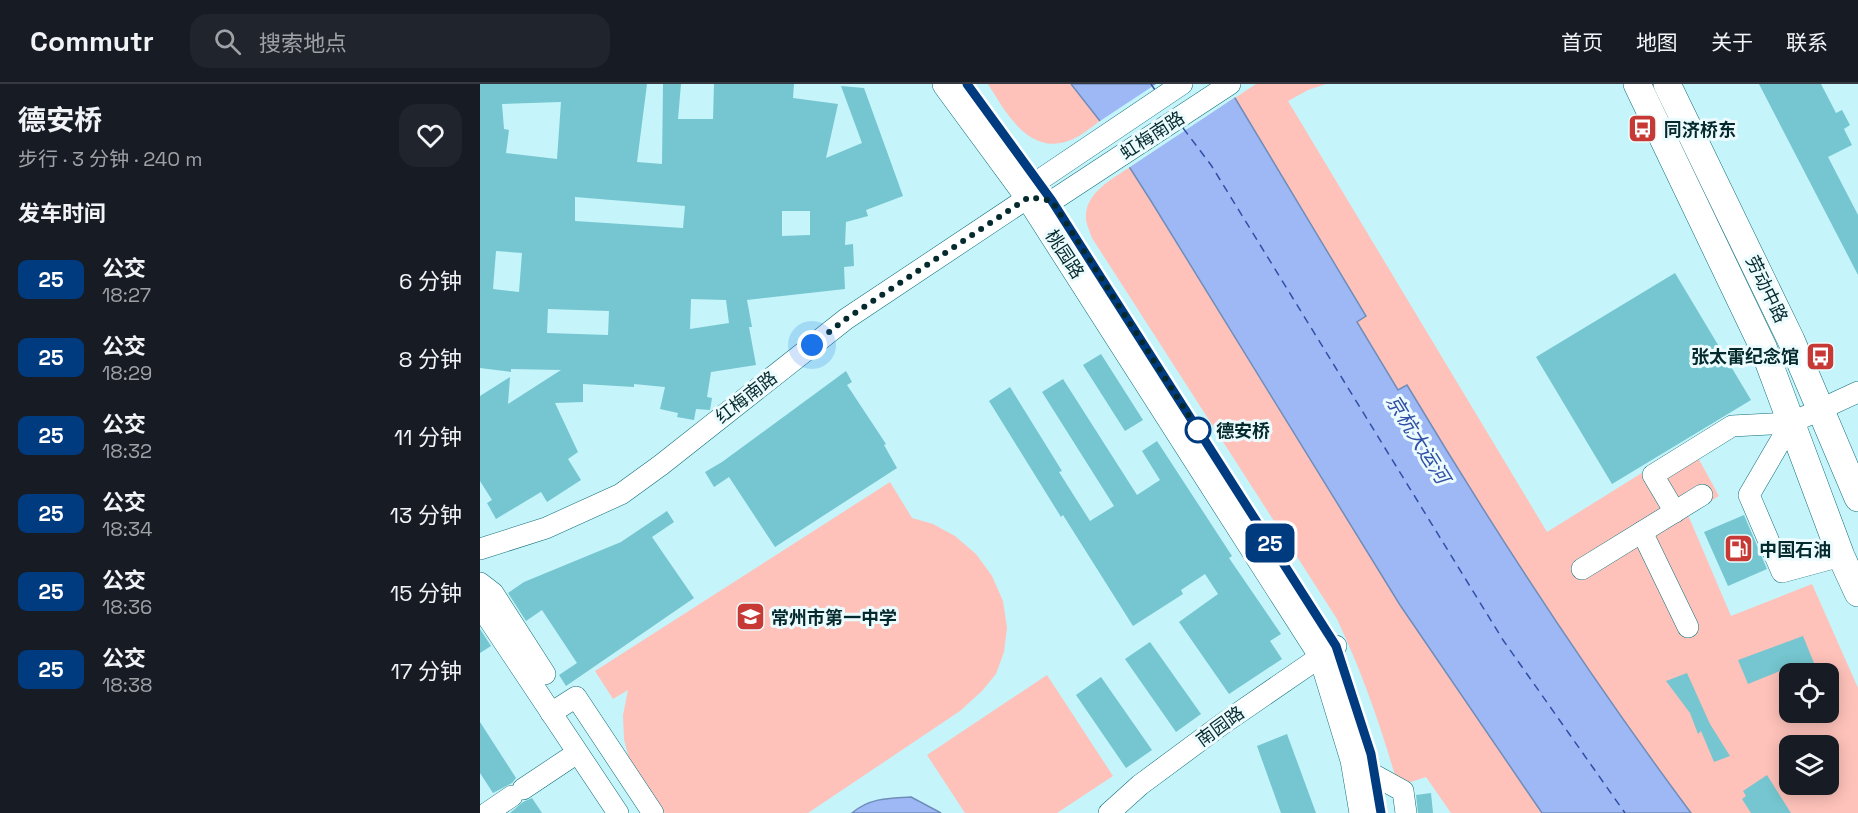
<!DOCTYPE html>
<html lang="zh">
<head>
<meta charset="utf-8">
<style>
	body { margin:0; font-family:"Space Grotesk","Noto Sans SC",sans-serif; background:#20242c; color:#f1f3f6; height:100vh; display:flex; flex-direction:column; font-size:22px; white-space:nowrap }
	* { box-sizing:border-box; margin:0 }
	p { font-size:20px; color:#9ea1a6 }
	.icon { flex:none; width:33px; height:33px; fill:none; stroke:currentColor; stroke-width:2; stroke-linecap:round; stroke-linejoin:round }
	.map { position:relative; flex:1; overflow:hidden }
	.drawer { display:flex; flex-direction:column; background:#171b24; width:480px }
	.drawer>* { flex:none }
	.badge { padding:0 12px; border-radius:9px; font-size:21px; line-height:39px }
	.tools { position:absolute; left:1299px; top:579px; display:grid; gap:12px }
	.tools a { display:grid; place-items:center; width:60px; height:60px; border-radius:12px; background:#171b24; box-shadow:0 3px 15px #0003; font-size:30px }
	.you { position:absolute; width:30px; height:30px; margin:-15px; border:4px solid #fff; border-radius:50%; background:#1a73e8; box-shadow:0 0 0 9px #1a73e833 }
	.map>.badge { position:absolute; translate:-50% -50%; box-shadow:0 0 0 3px #fff }
	h2 { padding:0 18px; font-size:22px; line-height:54px }
	.round { display:grid; place-items:center; flex:none; width:63px; height:63px; border-radius:18px; background:#20242c }
	.head { display:flex; align-items:center; justify-content:space-between; height:102px; padding:0 18px }
	h1 { font-size:28px; font-weight:700; line-height:45px }
	ul { padding:0; list-style:none }
	li { display:flex; align-items:center; gap:18px; height:78px; padding:0 18px }
	li div { flex:1 }
	li b { display:block; font-size:22px }
	li em { font-style:normal }
	li .badge { min-width:66px; font-weight:700; text-align:center }
	header { display:flex; align-items:center; gap:36px; box-sizing:border-box; height:84px; padding:0 30px; background:#171b24; border-bottom:2px solid #363941 }
	header strong { font-size:28px }
	nav { display:flex; gap:33px; margin-inline-start:auto; font-size:21px }
	.search { width:420px; height:54px; background:#20242c; display:flex; align-items:center; gap:15px; box-sizing:border-box; padding:0 21px; border-radius:18px; color:#9ea1a6; font-size:22px }
	main { display:flex; flex:1; min-height:0 }
	.map>svg:first-child { display:block }
	.green { fill:#fec2ba; fill-rule:evenodd }
	.water { fill:#9eb8f5; stroke:#708db9; stroke-width:1.5 }
	.pier { fill:#c5f4fa }
	.lines { fill:none; stroke-linecap:round; stroke-linejoin:round }
	.ferry { stroke:#314fa5; stroke-width:1.5; stroke-dasharray:8 6; stroke-linecap:butt }
	.building { fill:#75c6d0; fill-rule:evenodd }
	.minor-casing { stroke:#0f6e78; stroke-width:22 }
	.major-casing { stroke:#0f6e78; stroke-width:28 }
	.minor { stroke:#fff; stroke-width:21 }
	.major { stroke:#fff; stroke-width:27 }
	.line-casing { stroke:#fff; stroke-width:14 }
	.line { stroke:#003b80; stroke-width:9 }
	.walk { stroke:#052a2e; stroke-width:6; stroke-dasharray:0 10.8 }
	.stop-dot { fill:#fff; stroke:#003b80; stroke-width:3 }
	.labels { text-anchor:middle; dominant-baseline:central; stroke-width:6; stroke-linejoin:round; paint-order:stroke }
	.poi-label { font-size:18px; font-weight:bold; fill:#052a2e; stroke:#ecfbfd; text-anchor:start }
	.street-label { font-size:18px; fill:#052a2e; stroke:#ecfbfd }
	.stop-label { font-size:18px; font-weight:bold; fill:#052a2e; stroke:#ecfbfd; text-anchor:start }
	.water-label { font-size:20px; font-style:italic; fill:#314fa5; stroke:#ecfbfd }
</style>
</head>
<body>
<header>
<strong>Commutr</strong>
<div class="search"><svg class="icon" aria-label="search" viewBox="0 0 24 24"><circle cx="10" cy="10" r="6"/><path d="M15 15l6 6"/></svg>搜索地点</div>
<nav><a>首页</a><a>地图</a><a>关于</a><a>联系</a></nav>
</header>
<main>
<section class="drawer">
<div class="head"><div><h1>德安桥</h1><p>步行 · 3 分钟 · 240 m</p></div><a class="round"><svg class="icon" aria-label="heart" viewBox="0 0 24 24"><path d="M12 20l-8-8c-3-5 5-10 8-4 3-6 11-1 8 4z"/></svg></a></div>
<h2>发车时间</h2>
<ul>
<li><span class="badge" style="background:#003b80;color:#fff">25</span><div><b>公交</b><p>18:27</p></div><em>6 分钟</em></li>
<li><span class="badge" style="background:#003b80;color:#fff">25</span><div><b>公交</b><p>18:29</p></div><em>8 分钟</em></li>
<li><span class="badge" style="background:#003b80;color:#fff">25</span><div><b>公交</b><p>18:32</p></div><em>11 分钟</em></li>
<li><span class="badge" style="background:#003b80;color:#fff">25</span><div><b>公交</b><p>18:34</p></div><em>13 分钟</em></li>
<li><span class="badge" style="background:#003b80;color:#fff">25</span><div><b>公交</b><p>18:36</p></div><em>15 分钟</em></li>
<li><span class="badge" style="background:#003b80;color:#fff">25</span><div><b>公交</b><p>18:38</p></div><em>17 分钟</em></li>
</ul>
</section>
<div class="map">
<svg width="1378" height="729" viewBox="0 0 1378 729">
	<rect width="100%" height="100%" fill="#c5f4fa"/>
	<!-- green -->
	<g class="green">
		<path d="M508 0H591L620 37C610 44 599 54 588 57 548 71 525 27 508 0Z"/>
		<path d="M776 0H846L828 6 808 17 1067 448 1210 359 1239 412 1208 431 1251 532 1332 500 1378 604V729H1211C1109 592 1015 448 927 302L918 307 877 237 886 231 755 14ZM1310 590H1348V628H1310ZM1310 662H1348V700H1310Z"/>
		<path d="M650 83 920 521 1062 729H971L946 693 918 702C902 645 882 588 857 535L612 154C610 148 607 142 606 136 604 109 631 96 650 83Z"/>
		<polygon points="410,398 432,434 453,440 475,452 496,470 512,492 523,517 527,544 524,568 516,590 502,607 480,627 328,729 185,729 176,720 149,675 144,655 143,631 148,606 133,615 115,587"/>
		<polygon points="567,591 633,692 577,729 485,729 447,671"/>
	</g>
	<!-- water -->
	<g class="water">
		<path d="M591 0H744L755 14 886 232 877 238 918 306 927 301C1015 448 1109 592 1211 729H1062L920 521 671 117 620 37Z"/>
		<path d="M431 713 461 729H372C389 714 409 714 431 713Z"/>
	</g>
	<!-- pier -->
	<polygon class="pier" points="676,0 748,0 757,12 647,85 617,39"/>
	<g class="lines">
		<!-- ferry -->
		<g class="ferry">
			<polyline points="671,0 675,6"/>
			<polyline points="703,44 731,81 1023,556 1145,729"/>
		</g>
	</g>
	<!-- building -->
	<g class="building">
		<path d="M0 0H167L157 78 182 80 183 0H201L198 35H233L234 0H314L313 14 358 20 346 74 382 59 361 2 384 4 423 112 386 126 388 132 366 138 365 161 373 160 374 182 364 183 365 205 267 216 272 243H269L276 281 231 288 227 313 232 314 230 326 216 325 214 336 197 333 198 329 180 325 185 303 154 300V303L103 300V318L75 319 98 368 88 375 101 396 67 418 61 408 16 435 7 419 12 416 0 397V312L30 293 28 320 81 286 31 285V288L0 284ZM81 18 77 75 26 69 29 46 24 45 22 20ZM95 113 205 122 203 144 95 137ZM302 127H330V151L302 152ZM16 167 42 169 39 208 13 205ZM211 215 246 216 249 239 210 245ZM68 225 129 227 128 251 67 249Z"/>
		<polygon points="1279,0 1341,0 1356,29 1362,26 1370,41 1364,45 1372,61 1348,73 1378,131 1378,191"/>
		<polygon points="1195,189 1271,316 1132,400 1056,273"/>
		<polygon points="621,270 663,336 645,347 603,281"/>
		<polygon points="366,287 372,298 367,301 406,360 404,361 417,384 295,463 249,393 234,403 225,388 242,378"/>
		<polygon points="583,295 657,411 680,396 662,367 677,357 752,472 749,474 801,550 790,557 802,575 749,610 699,538 738,510 725,490 701,506 703,510 653,542 583,431 581,433 509,317 530,303 582,387 579,388 610,437 634,422 562,308"/>
		<polygon points="187,427 194,438 172,453 214,514 86,602 79,591 97,579 62,526 46,537 28,509 44,498 141,458"/>
		<polygon points="1264,431 1287,485 1248,502 1224,448"/>
		<polygon points="0,545 11,562 0,569"/>
		<polygon points="1323,552 1334,579 1312,587 1310,583 1268,600 1258,576"/>
		<polygon points="670,558 721,630 696,648 645,575"/>
		<polygon points="1207,589 1230,640 1250,672 1234,678 1221,647 1218,650 1210,629 1186,597"/>
		<polygon points="621,593 672,666 646,684 596,611"/>
		<polygon points="0,638 36,694 32,699 13,709 0,689"/>
		<polygon points="807,650 836,729 801,729 777,662"/>
		<polygon points="1287,691 1304,718 1311,729 1271,729 1262,715 1266,712 1263,707"/>
		<polygon points="951,709 953,729 938,729 936,711"/>
		<polygon points="52,714 62,729 30,729 43,718"/>
	</g>
	<g class="lines">
		<defs>
			<g id="minor">
				<polyline points="549,113 572,117 750,0"/>
				<polyline points="1311,339 1269,411 1302,488 1361,472"/>
				<polyline points="1195,428 1173,391 1252,342 1311,339 1378,308"/>
				<polyline points="1162,448 1208,543"/>
				<polyline points="0,465 66,444 141,410 181,381 366,235 549,113 558,97 702,0"/>
				<polyline points="1102,485 1222,411"/>
				<polyline points="0,499 13,509 65,590"/>
				<polyline points="0,522 138,729"/>
				<polyline points="71,629 96,613 173,729"/>
				<polyline points="894,691 923,707 926,729"/>
				<polyline points="43,705 97,669"/>
				<polyline points="7,729 32,712"/>
				<polyline points="629,729 660,701 741,641 856,562"/>
			</g>
			<g id="major">
				<polyline points="466,0 549,113 842,571 874,676 883,729"/>
				<polyline points="1157,0 1283,263 1361,472 1378,509"/>
				<polyline points="1187,0 1311,256 1378,414"/>
			</g>
		</defs>
		<!-- minor casing -->
		<use href="#minor" class="minor-casing"/>
		<!-- major casing -->
		<use href="#major" class="major-casing"/>
		<!-- minor -->
		<use href="#minor" class="minor"/>
		<!-- major -->
		<use href="#major" class="major"/>
	</g>
	<g class="lines">
		<defs>
			<polyline id="line" points="487,0 572,117 856,562 891,670 901,729"/>
		</defs>
		<!-- line casing -->
		<use href="#line" class="line-casing"/>
		<!-- line -->
		<use href="#line" class="line"/>
		<!-- walk -->
		<polyline class="walk" points="332,261 366,235 549,113 572,117 720,349 718,346"/>
	</g>
	<!-- icons -->
	<defs>
		<symbol id="bus-square" viewBox="-11 -11 22 22"><rect x="-9" y="-9" width="18" height="18" rx="4" fill="#c73935" stroke="#ecfbfd"/><path d="M-5-6H5V4H4V6H2V4H-2V6H-4V4H-5ZM-3.5-4V0h7V-4ZM-3.5 1.2v1.5H-2V1.2ZM2 1.2v1.5H3.5V1.2Z" fill="#fff"/></symbol>
		<symbol id="fuel-square" viewBox="-11 -11 22 22"><rect x="-9" y="-9" width="18" height="18" rx="4" fill="#c73935" stroke="#ecfbfd"/><path d="M-5.5-6h7V0h2V4h1.3V-2.5L3-4.5l.8-.8L6-3V5H2.5V1h-1V6h-7ZM-4.2-4.7v3.2H.2V-4.7Z" fill="#fff"/></symbol>
		<symbol id="school-square" viewBox="-11 -11 22 22"><rect x="-9" y="-9" width="18" height="18" rx="4" fill="#c73935" stroke="#ecfbfd"/><path d="M0-5L7-2L0 1L-7-2ZM-4 1L0 2.5L4 1V4Q0 6-4 4Z" fill="#fff"/></symbol>
	</defs>
	<g fill-rule="evenodd">
		<use href="#bus-square" x="1146" y="28" width="33" height="33"/>
		<use href="#bus-square" x="1324" y="256" width="33" height="33"/>
		<use href="#fuel-square" x="1242" y="448" width="33" height="33"/>
		<use href="#school-square" x="254" y="516" width="33" height="33"/>
	</g>
	<!-- markers -->
	<circle class="stop-dot" cx="718" cy="346" r="12"/>
	<g class="labels">
		<!-- poi labels -->
		<g class="poi-label">
			<text x="1184" y="45">同济桥东</text>
			<text x="1319" y="272" text-anchor="end">张太雷纪念馆</text>
			<text x="1279" y="465">中国石油</text>
			<text x="291" y="533">常州市第一中学</text>
		</g>
		<!-- street labels -->
		<g class="street-label">
			<text transform="translate(672 51) rotate(-33)">虹梅南路</text>
			<text transform="translate(585 170) rotate(57)">桃园路</text>
			<text transform="translate(1287 205) rotate(64)">劳动中路</text>
			<text transform="translate(266 313) rotate(-38)">红梅南路</text>
			<text transform="translate(740 642) rotate(-36)">南园路</text>
		</g>
		<!-- stop labels -->
		<g class="stop-label">
			<text x="736" y="346">德安桥</text>
		</g>
		<!-- water labels -->
		<g class="water-label">
			<text transform="translate(938 355) rotate(58)">京杭大运河</text>
		</g>
	</g>
</svg>
<div class="tools">
<a><svg class="icon" aria-label="locate" viewBox="0 0 24 24"><circle cx="12" cy="12" r="6"/><path d="M12 2v4M12 18v4M2 12h4M18 12h4"/></svg></a>
<a><svg class="icon" aria-label="layers" viewBox="0 0 24 24"><path d="M12 4l9 5-9 5-9-5zM3 14l9 5 9-5"/></svg></a>
</div>
<div class="you" style="left:332px;top:261px"></div>
<b class="badge" style="left:790px;top:459px;background:#003b80;color:#fff">25</b>
</div>
</main>
</body>
</html>
